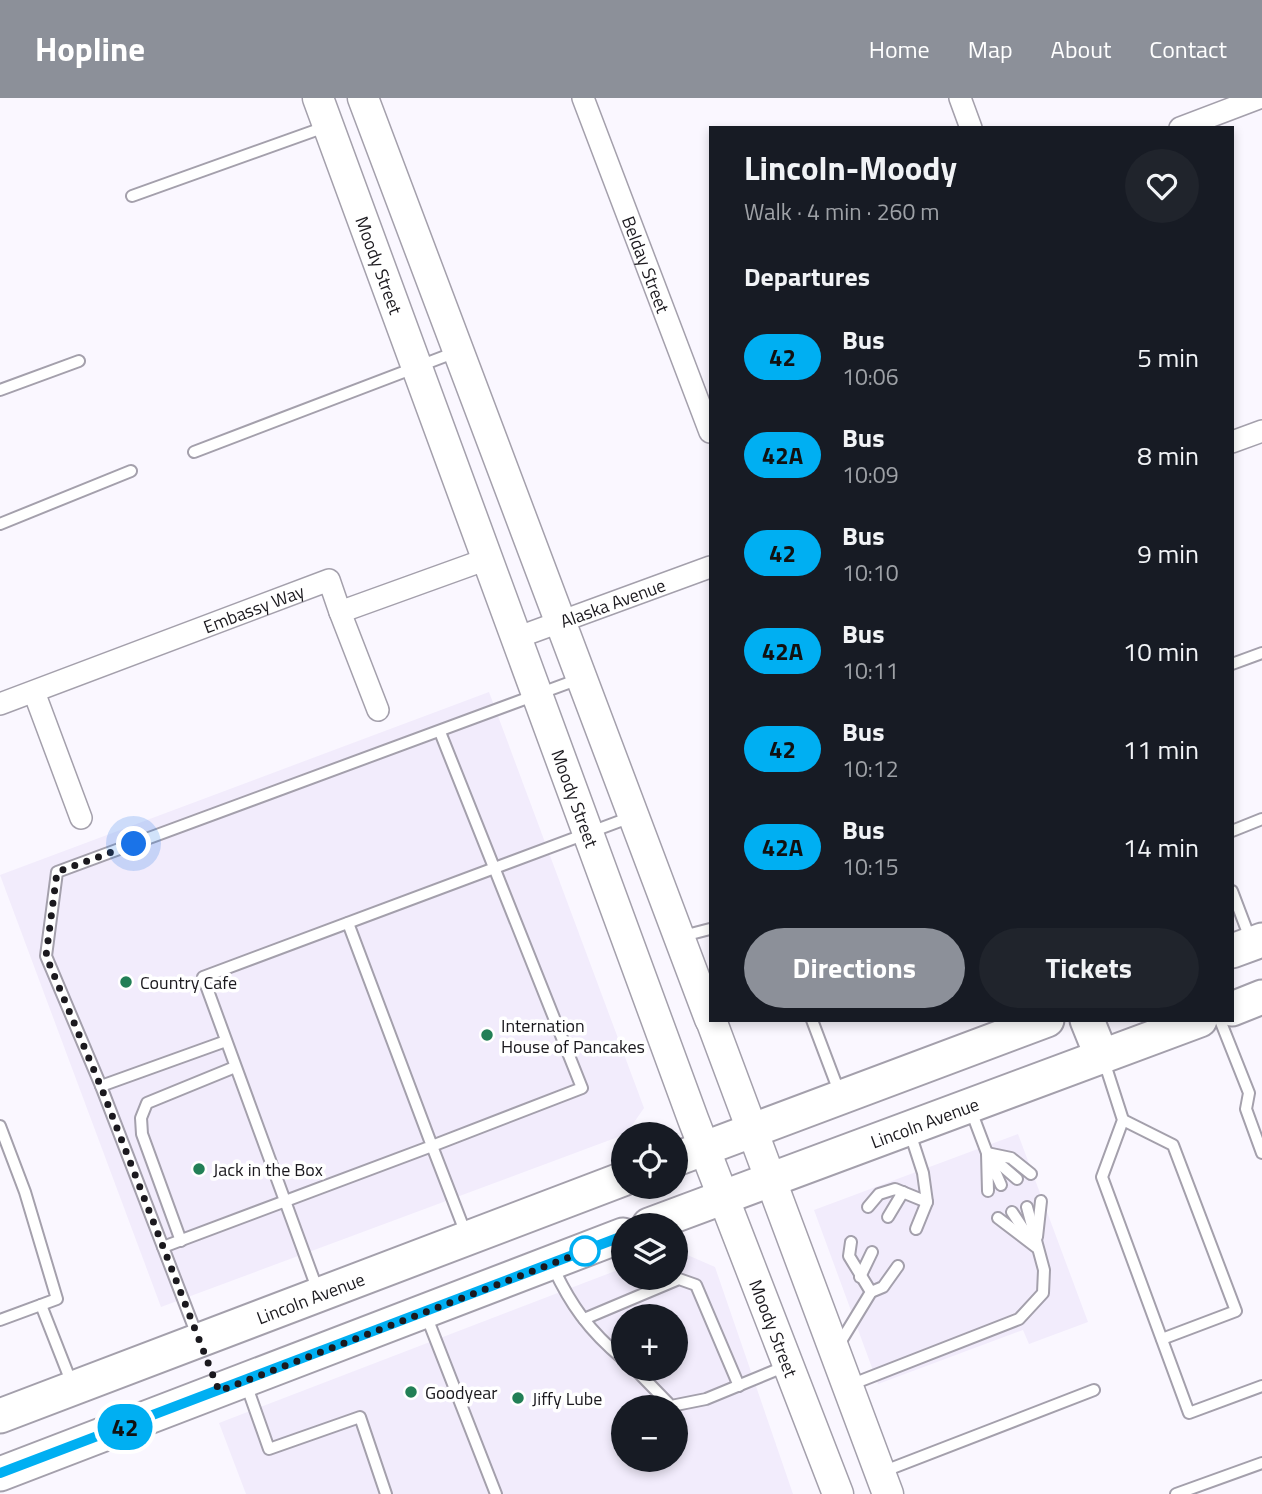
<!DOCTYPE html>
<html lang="en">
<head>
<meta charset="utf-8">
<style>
	body { margin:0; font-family:"Titillium Web",sans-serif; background:#20242c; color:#f1f3f6; height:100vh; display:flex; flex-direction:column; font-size:26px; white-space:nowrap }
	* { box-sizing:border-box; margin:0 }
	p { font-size:23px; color:#9ea1a6 }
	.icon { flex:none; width:38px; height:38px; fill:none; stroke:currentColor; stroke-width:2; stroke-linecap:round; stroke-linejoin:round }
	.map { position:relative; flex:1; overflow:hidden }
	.panel { position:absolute; left:709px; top:28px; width:525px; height:896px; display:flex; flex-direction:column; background:#171b24; border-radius:0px; box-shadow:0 4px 10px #0003 }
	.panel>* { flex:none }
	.badge { padding:0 14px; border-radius:23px; font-size:24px; line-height:46px }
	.tools { position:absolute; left:611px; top:1024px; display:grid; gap:14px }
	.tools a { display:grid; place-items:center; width:77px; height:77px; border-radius:50%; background:#171b24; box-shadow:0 4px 10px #0003; font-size:35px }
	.you { position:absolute; width:35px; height:35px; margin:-18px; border:5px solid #fff; border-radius:50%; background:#1a73e8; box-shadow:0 0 0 10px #1a73e833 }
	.map>.badge { position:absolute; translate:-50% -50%; box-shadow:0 0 0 4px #fff }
	h2 { padding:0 35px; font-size:26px; line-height:63px }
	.round { display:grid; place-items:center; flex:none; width:74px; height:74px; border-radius:37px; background:#20242c }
	.summary { display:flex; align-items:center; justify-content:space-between; height:119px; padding:0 35px }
	h1 { font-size:33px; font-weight:700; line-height:52px }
	.action { display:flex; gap:14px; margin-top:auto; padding:14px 35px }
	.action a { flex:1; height:80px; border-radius:42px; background:#8c9099; color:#fff; font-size:28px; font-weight:700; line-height:80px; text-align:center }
	.action a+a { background:#20242c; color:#f1f3f6 }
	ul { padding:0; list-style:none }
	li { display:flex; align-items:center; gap:21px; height:98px; padding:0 35px }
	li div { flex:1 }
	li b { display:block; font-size:26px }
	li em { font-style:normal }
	li .badge { min-width:77px; font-weight:700; text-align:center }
	header { display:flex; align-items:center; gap:42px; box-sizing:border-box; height:98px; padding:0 35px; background:#8c9099; color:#fff }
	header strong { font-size:33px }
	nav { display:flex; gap:38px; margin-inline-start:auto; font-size:24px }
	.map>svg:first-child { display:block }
	.built { fill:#f2ecfc; fill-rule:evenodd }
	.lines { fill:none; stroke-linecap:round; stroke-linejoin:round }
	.lane-casing { stroke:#a4a0ac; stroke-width:14 }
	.street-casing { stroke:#a4a0ac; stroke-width:24 }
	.secondary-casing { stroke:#a4a0ac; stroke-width:33 }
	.primary-casing { stroke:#a4a0ac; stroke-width:37 }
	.lane { stroke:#fff; stroke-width:10 }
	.street { stroke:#fff; stroke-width:21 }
	.secondary { stroke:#fff; stroke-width:30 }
	.primary { stroke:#fff; stroke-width:33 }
	.line-casing { stroke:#fff; stroke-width:16 }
	.line { stroke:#00aff2; stroke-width:10 }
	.walk { stroke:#1b191e; stroke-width:7; stroke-dasharray:0 12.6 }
	.poi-dot { fill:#227f56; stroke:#fff; stroke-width:2.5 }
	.stop-dot { fill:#fff; stroke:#00aff2; stroke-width:3.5 }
	.labels { text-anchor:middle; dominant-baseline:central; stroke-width:7; stroke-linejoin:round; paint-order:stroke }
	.street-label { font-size:18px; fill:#1b191e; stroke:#fff }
	.poi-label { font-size:18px; fill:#1b191e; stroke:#fff; text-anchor:start }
</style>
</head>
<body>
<header>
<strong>Hopline</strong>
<nav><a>Home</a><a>Map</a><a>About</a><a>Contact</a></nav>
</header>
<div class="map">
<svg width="1262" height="1396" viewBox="0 0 1262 1396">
	<rect width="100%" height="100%" fill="#faf7ff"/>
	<!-- built -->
	<g class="built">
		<polygon points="489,594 644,1010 626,1036 161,1209 0,777"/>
		<polygon points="1018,1036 1088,1224 1029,1246 1023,1232 878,1286 814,1112"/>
		<path d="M676 1152 715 1169 793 1396H246L219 1325 623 1170V1180H676ZM623 1218H676V1270H623ZM623 1309H676V1362H623Z"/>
	</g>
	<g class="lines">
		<defs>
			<g id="lane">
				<polyline points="132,98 325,29"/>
				<polyline points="0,292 79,263"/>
				<polyline points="194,354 456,254"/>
				<polyline points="0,426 131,373"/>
				<polyline points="1232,566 1262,555"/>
				<polyline points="440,634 582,990 432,1048 466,1136"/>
				<polyline points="1232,733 1262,721"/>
				<polyline points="1232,793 1251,843"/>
				<polyline points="683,838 710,831"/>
				<polyline points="812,922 840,996"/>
				<polyline points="1220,922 1249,995 1246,1011 1262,1055"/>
				<polyline points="226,943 101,988 46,858 57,774 579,581"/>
				<polyline points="1104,963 1123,1022 1102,1079 1189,1315 1262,1288"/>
				<polyline points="101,988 198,1240"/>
				<polyline points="970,1010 987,1055"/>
				<polyline points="1123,1022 1173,1047 1236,1213 1162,1241"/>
				<polyline points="0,1028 25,1094 57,1201 0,1222"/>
				<polyline points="909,1032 923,1075 927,1104 916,1131"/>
				<polyline points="1017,1081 987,1055 1011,1060 1031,1076"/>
				<polyline points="988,1093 987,1055 1001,1087"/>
				<polyline points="868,1109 879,1096 895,1091 927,1104"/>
				<polyline points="1012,1114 1030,1141"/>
				<polyline points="888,1119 903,1094"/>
				<polyline points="998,1120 1036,1149"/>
				<polyline points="1037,1139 1041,1103"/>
				<polyline points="181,1143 142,1036 141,1020 147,1005 235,969"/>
				<polyline points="851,1144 849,1158 871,1194"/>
				<polyline points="163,1149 432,1048 348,825"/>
				<path d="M552 1167C570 1206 589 1233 623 1261"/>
				<polyline points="860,1179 872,1154"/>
				<polyline points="318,1193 203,879 631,719"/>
				<polyline points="41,1207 72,1286"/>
				<polyline points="426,1217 496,1396"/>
				<polyline points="584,1221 679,1181 696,1187 739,1288"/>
				<polyline points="838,1248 871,1194 883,1189 898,1168"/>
				<polyline points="634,1270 671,1308 706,1301 786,1268"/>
				<polyline points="246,1286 269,1351 360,1319 386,1396"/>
				<polyline points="850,1287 1019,1221 1043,1195 1044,1172 1027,1109"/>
				<polyline points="882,1374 1094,1292"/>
				<polyline points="1176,1396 1262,1365"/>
			</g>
			<g id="street">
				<path id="s1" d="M583 0 710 334"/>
				<polyline points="960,0 971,30"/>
				<polyline points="1180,30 1259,0"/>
				<polyline points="1232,344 1262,333"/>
				<polyline points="340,514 378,612"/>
				<path id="s2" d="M516 540 710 469"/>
				<polyline points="34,594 81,720"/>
				<path id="s3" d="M0 606 329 482 340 514 487 461"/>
			</g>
			<g id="secondary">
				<path id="s4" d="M318 0 693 1021 838 1396"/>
				<polyline points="363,0 710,921"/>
				<polyline points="711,922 888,1396"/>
			</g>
			<g id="primary">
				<polyline points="1232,853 1262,842"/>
				<polyline points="1232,911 1262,899"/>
				<polyline points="1087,922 1102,959"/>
				<polyline points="676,1061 1047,922"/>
				<path id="s5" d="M649 1127 1200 922"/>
				<path id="s6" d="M0 1318 623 1081"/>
				<polyline points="0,1376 623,1137"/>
			</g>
		</defs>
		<!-- lane casing -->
		<use href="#lane" class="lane-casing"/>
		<!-- street casing -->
		<use href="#street" class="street-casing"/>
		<!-- secondary casing -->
		<use href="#secondary" class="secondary-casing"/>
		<!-- primary casing -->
		<use href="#primary" class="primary-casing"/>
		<!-- lane -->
		<use href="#lane" class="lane"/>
		<!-- street -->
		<use href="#street" class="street"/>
		<!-- secondary -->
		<use href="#secondary" class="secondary"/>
		<!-- primary -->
		<use href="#primary" class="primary"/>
	</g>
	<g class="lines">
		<defs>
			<polyline id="line" points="0,1375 623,1138"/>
		</defs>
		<!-- line casing -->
		<use href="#line" class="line-casing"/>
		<!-- line -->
		<use href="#line" class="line"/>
		<!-- walk -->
		<polyline class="walk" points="134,746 57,774 46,858 101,989 219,1293 585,1153"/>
	</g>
	<!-- markers -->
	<g class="poi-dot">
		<circle cx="126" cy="884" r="7"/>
		<circle cx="487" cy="937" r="7"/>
		<circle cx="199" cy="1071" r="7"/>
		<circle cx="411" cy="1294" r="7"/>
		<circle cx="518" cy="1300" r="7"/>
	</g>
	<circle class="stop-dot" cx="585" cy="1153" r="14"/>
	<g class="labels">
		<!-- street labels -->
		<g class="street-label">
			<text stroke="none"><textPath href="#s4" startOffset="178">Moody Street</textPath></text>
			<text stroke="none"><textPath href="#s1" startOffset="178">Belday Street</textPath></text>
			<text stroke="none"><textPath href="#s2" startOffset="103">Alaska Avenue</textPath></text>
			<text stroke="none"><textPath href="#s3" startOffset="271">Embassy Way</textPath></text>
			<text stroke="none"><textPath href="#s4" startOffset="746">Moody Street</textPath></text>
			<text stroke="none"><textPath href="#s5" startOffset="294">Lincoln Avenue</textPath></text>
			<text stroke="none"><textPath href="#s6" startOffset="332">Lincoln Avenue</textPath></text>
			<text stroke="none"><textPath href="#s4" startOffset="1312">Moody Street</textPath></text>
		</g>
		<!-- poi labels -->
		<g class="poi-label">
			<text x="140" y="884">Country Cafe</text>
			<text x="501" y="927">Internation<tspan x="501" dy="21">House of Pancakes</tspan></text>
			<text x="213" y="1071">Jack in the Box</text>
			<text x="425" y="1294">Goodyear</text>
			<text x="532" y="1300">Jiffy Lube</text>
		</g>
	</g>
</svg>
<div class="tools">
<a><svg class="icon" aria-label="locate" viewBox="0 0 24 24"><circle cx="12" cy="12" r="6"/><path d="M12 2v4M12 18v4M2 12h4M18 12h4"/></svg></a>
<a><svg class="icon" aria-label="layers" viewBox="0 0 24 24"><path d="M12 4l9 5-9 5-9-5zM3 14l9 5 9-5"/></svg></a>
<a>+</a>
<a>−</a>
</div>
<div class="you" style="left:134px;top:746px"></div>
<b class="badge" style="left:125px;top:1329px;background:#00aff2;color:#111">42</b>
<section class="panel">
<div class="summary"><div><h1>Lincoln-Moody</h1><p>Walk · 4 min · 260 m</p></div><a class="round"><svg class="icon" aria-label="heart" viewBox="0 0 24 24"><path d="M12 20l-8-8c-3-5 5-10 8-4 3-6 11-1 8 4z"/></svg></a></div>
<h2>Departures</h2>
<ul>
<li><span class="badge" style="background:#00aff2;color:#111">42</span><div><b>Bus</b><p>10:06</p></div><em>5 min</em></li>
<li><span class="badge" style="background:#00aff2;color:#111">42A</span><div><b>Bus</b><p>10:09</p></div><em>8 min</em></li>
<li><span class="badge" style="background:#00aff2;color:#111">42</span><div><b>Bus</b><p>10:10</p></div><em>9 min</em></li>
<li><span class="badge" style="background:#00aff2;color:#111">42A</span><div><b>Bus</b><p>10:11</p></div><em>10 min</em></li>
<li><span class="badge" style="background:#00aff2;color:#111">42</span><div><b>Bus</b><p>10:12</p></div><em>11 min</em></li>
<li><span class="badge" style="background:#00aff2;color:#111">42A</span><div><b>Bus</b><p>10:15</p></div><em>14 min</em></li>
</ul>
<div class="action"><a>Directions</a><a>Tickets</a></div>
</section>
</div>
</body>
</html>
